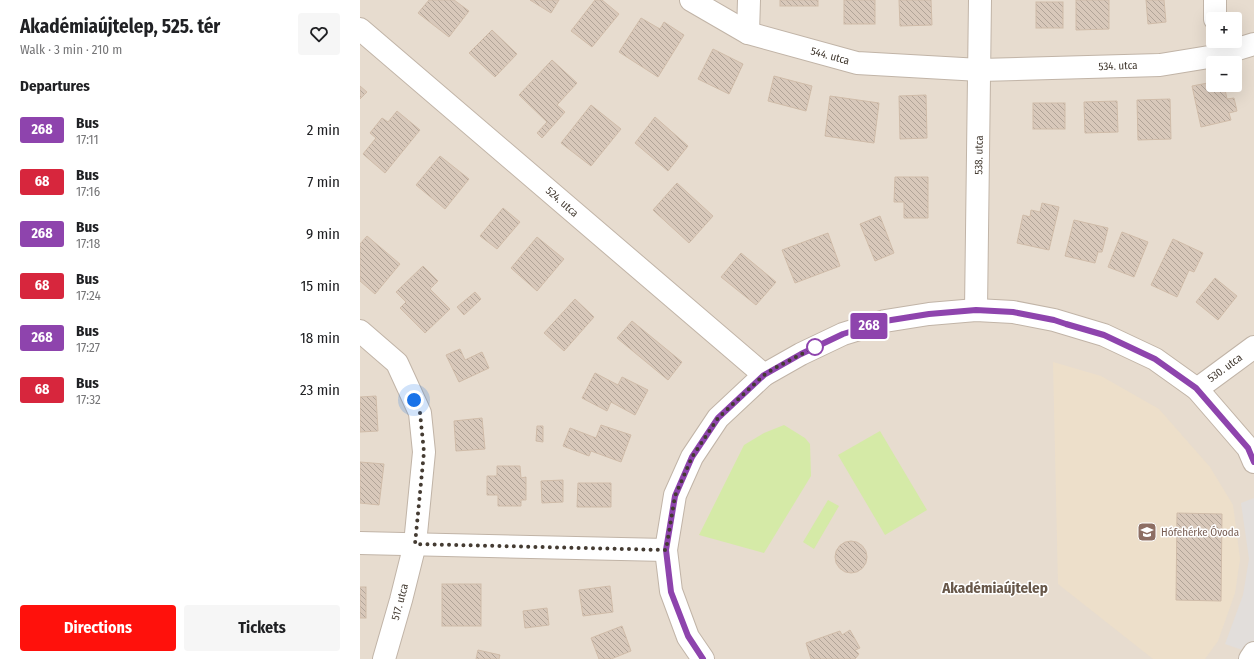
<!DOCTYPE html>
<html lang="en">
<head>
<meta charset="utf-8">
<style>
	body { margin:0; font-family:"Fira Sans Condensed",sans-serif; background:#f6f6f6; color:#202124; height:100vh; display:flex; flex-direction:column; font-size:15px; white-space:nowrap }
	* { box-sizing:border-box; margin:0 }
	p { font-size:13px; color:#757577 }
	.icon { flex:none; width:22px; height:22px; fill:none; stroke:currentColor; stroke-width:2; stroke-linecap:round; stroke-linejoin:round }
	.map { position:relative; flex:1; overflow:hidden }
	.drawer { display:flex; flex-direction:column; background:#fff; width:360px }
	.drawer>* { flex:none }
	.badge { padding:0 8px; border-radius:3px; font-size:14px; line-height:26px }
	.tools { position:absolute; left:846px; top:12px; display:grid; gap:8px }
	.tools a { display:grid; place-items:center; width:36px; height:36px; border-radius:4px; background:#fff; box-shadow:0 4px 16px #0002; font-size:20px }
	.you { position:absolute; width:20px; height:20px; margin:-10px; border:3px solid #fff; border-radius:50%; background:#1a73e8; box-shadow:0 0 0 6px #1a73e833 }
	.map>.badge { position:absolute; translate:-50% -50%; box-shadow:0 0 0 2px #fff }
	h2 { padding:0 20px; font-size:15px; line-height:36px }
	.round { display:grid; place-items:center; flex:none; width:42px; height:42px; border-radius:4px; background:#f6f6f6 }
	.summary { display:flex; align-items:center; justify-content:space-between; height:68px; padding:0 20px }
	h1 { font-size:19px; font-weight:700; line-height:30px }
	.action { display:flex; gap:8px; margin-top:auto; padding:8px 20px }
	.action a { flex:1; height:46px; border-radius:4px; background:#ff110c; color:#fff; font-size:16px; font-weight:700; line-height:46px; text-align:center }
	.action a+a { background:#f6f6f6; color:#202124 }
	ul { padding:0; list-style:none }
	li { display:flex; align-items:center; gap:12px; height:52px; padding:0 20px }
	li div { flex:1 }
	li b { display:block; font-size:15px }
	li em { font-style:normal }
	li .badge { min-width:44px; font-weight:700; text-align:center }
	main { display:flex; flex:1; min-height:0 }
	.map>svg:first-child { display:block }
	.residential { fill:#e7dccf; fill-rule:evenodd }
	.education { fill:#eddfca }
	.green { fill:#d5eaa7 }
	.parking { fill:#e2dedb }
	.building { fill:url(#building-back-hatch); stroke:#d0bca9 }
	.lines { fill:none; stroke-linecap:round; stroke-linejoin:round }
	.minor-casing { stroke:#c1b4a7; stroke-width:24 }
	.minor { stroke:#fff; stroke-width:22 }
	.line-casing { stroke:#fff; stroke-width:9 }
	.line { stroke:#8e44ad; stroke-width:6 }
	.walk { stroke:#443b32; stroke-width:4; stroke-dasharray:0 7.2 }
	.stop-dot { fill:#fff; stroke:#8e44ad; stroke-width:2 }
	.labels { text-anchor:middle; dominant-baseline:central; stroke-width:3; stroke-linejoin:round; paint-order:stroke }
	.street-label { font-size:11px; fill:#443b32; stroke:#fff }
	.education-label { font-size:11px; fill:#785e54; stroke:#fff; text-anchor:start }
	.district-label { font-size:15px; font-weight:bold; fill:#675749; stroke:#fff }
</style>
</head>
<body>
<main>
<section class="drawer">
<div class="summary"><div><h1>Akadémiaújtelep, 525. tér</h1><p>Walk · 3 min · 210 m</p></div><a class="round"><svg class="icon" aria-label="heart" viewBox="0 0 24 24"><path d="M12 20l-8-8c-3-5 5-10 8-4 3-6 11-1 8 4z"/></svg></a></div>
<h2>Departures</h2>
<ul>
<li><span class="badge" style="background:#8e44ad;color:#fff">268</span><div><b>Bus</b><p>17:11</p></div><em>2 min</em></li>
<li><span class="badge" style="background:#d7263d;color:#fff">68</span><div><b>Bus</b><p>17:16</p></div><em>7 min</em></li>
<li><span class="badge" style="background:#8e44ad;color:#fff">268</span><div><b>Bus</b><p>17:18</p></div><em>9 min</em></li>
<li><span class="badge" style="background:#d7263d;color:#fff">68</span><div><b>Bus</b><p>17:24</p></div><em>15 min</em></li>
<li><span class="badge" style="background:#8e44ad;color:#fff">268</span><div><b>Bus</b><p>17:27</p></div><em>18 min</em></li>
<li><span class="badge" style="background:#d7263d;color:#fff">68</span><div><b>Bus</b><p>17:32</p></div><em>23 min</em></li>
</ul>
<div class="action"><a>Directions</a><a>Tickets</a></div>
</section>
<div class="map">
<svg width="894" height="659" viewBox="0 0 894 659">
	<defs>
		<pattern id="building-back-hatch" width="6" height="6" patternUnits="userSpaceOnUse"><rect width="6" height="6" fill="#d8c8ba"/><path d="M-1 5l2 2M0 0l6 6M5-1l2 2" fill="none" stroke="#b1a498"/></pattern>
	</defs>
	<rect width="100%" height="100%" fill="#f2ebe2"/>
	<!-- residential -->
	<path class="residential" d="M0 0H894V659H0ZM853 19H875V41H853ZM853 63H875V85H853Z"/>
	<!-- education -->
	<polygon class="education" points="693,362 741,376 799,409 850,467 873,505 880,559 875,593 858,641 845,659 793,659 698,584"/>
	<!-- green -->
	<g class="green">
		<polygon points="424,425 445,438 450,444 451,476 404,553 339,535 384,445 404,433"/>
		<polygon points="520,431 567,510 525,535 478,455"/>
		<polygon points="468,500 479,506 454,549 443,542"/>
	</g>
	<!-- parking -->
	<polygon class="parking" points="894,498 894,654 865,644 883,595 889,559 881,503"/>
	<!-- building -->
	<g class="building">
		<polygon points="69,0 94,0 109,11 89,37 58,13"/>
		<polygon points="170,0 199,0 191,13"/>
		<polygon points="235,0 242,0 259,14 232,47 211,31"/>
		<rect x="420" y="0" width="38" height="6"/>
		<rect x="484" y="0" width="31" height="24"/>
		<polygon points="539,0 571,0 572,25 540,26"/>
		<polygon points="716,0 749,0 749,29 716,30"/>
		<polygon points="786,0 804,0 806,22 788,24"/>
		<rect x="676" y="2" width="27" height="26"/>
		<polygon points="281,18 300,29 304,22 324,35 298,77 259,52"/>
		<polygon points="132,30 157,54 135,77 109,53"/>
		<polygon points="353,49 383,64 369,94 338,79"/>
		<polygon points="192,60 217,83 197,105 205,112 182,138 177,133 187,122 159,95"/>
		<polygon points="414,76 452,86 446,111 408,101"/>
		<polygon points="853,82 853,85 864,85 867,99 874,98 877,111 869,113 871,120 841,127 832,86"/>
		<polygon points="0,86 7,92 0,99"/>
		<polygon points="566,95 567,138 540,139 539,96"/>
		<polygon points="470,96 519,103 514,143 465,136"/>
		<polygon points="810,99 811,139 778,140 777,100"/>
		<polygon points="757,101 758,132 725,133 724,102"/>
		<rect x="673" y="103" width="32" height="26"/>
		<polygon points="231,105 261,129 231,166 201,143"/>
		<polygon points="37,111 60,130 25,173 3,154 16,138 10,133 22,118 28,122"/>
		<polygon points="295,117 328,146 308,171 275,143"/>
		<polygon points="80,156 109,179 85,209 56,185"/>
		<polygon points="535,177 568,177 568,218 544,218 544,202 534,202"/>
		<polygon points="317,183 353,216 329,243 293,210"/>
		<polygon points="682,203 699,207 689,250 657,243 663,215 670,217 671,210 680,212"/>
		<polygon points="143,208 160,222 137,249 120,236"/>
		<polygon points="520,216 534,253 515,261 500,224"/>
		<polygon points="714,220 748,228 742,252 738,252 735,263 705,256"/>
		<polygon points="762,232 788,242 774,277 748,267"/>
		<polygon points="468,233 480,266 435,283 422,250"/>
		<polygon points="7,236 40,264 15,294 0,281 0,244"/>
		<polygon points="177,237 204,259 177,291 151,268"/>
		<polygon points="813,239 843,253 834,272 829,270 817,297 791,285"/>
		<polygon points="381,253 416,282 396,305 361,277"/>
		<polygon points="63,266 78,281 70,289 90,309 65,333 40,308 46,302 36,292"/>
		<polygon points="855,278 877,296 858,320 836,302"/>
		<polygon points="115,292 121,299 104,315 97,307"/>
		<polygon points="215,299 234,317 204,351 184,333"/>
		<polygon points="272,321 322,362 308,380 257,338"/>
		<polygon points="100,349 105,360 122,352 129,368 99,382 86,355"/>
		<polygon points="235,373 258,385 262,377 288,390 275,415 251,402 247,411 222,398"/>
		<polygon points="16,396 18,431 0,432 0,397"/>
		<polygon points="122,418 125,449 96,451 94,421"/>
		<polygon points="241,425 271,435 261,462 231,451 229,456 203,446 210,428 236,438"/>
		<polygon points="177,426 183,426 183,442 176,441"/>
		<polygon points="0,462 24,464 19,505 0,503"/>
		<polygon points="137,466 160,466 161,478 166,477 166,500 161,500 161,506 138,506 138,495 127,495 127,476 137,476"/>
		<polygon points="203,480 203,502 182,503 181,481"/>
		<polygon points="218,483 251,483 251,507 217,507"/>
		<polygon points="817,513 862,514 861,601 816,600"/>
		<circle cx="491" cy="557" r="16"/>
		<rect x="82" y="584" width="39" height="42"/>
		<polygon points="250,586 253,612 223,616 219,590"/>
		<rect x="0" y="587" width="6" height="31"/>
		<polygon points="187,608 189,625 165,628 163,611"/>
		<polygon points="262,626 271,651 251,659 239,659 231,638"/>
		<polygon points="490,630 500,648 495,650 499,654 495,659 451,659 446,643 480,631 482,635"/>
		<polygon points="118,650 140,655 139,659 116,659"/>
	</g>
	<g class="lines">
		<defs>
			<g id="minor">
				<polyline points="331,0 388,33 497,63 620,70 800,65 855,56 894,44"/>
				<polyline points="855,19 855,0"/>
				<polyline points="0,29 404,375"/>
				<polyline points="388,33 389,0"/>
				<polyline points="616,310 620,0"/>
				<polyline points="0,331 37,363 60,413 64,452 55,544 41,600 24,659"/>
				<polyline points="837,389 894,347"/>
				<polyline points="0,543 306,550"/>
				<polyline points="343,659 328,637 311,591 306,550 315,495 332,457 358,418 404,375 441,354 483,334 525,321 569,314 616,310 653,312 694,320 744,335 795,359 837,389 888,448 894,462"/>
				<polyline points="890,659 894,653"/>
			</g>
		</defs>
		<!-- minor casing -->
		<use href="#minor" class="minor-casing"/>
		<!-- minor -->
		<use href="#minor" class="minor"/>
	</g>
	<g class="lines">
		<defs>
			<polyline id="line" points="343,659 328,636 311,592 306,550 315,496 332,457 358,418 404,375 441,354 483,334 525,321 569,314 616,310 653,312 694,320 706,324 744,335 795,359 836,388 888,448 894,462"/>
		</defs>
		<!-- line casing -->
		<use href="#line" class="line-casing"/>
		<!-- line -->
		<use href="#line" class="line"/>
		<!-- walk -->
		<polyline class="walk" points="54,400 60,413 64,452 55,544 306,550 315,496 332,457 358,418 404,375 415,368 455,347"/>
	</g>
	<!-- icons -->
	<defs>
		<symbol id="school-square" viewBox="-11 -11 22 22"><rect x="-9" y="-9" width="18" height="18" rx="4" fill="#8d6e63" stroke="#fff"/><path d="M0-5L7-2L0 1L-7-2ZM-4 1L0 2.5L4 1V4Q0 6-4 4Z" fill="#fff"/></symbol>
	</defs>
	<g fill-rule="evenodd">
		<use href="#school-square" x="776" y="521" width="22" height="22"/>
	</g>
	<!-- markers -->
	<circle class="stop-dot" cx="455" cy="347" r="8"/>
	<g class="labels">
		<!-- street labels -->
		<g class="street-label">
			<text transform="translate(470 56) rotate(15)">544. utca</text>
			<text transform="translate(758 66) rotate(-2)">534. utca</text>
			<text transform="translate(619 155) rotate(-89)">538. utca</text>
			<text transform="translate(202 202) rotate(41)">524. utca</text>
			<text transform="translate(865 368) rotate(-36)">530. utca</text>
			<text transform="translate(40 602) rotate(-75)">517. utca</text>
		</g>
		<!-- education labels -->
		<g class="education-label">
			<text x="801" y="532">Hófehérke Óvoda</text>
		</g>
		<!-- district labels -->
		<g class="district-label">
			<text x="635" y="588">Akadémiaújtelep</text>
		</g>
	</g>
</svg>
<div class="tools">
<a>+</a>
<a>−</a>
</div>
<div class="you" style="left:54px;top:400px"></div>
<b class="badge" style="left:509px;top:326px;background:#8e44ad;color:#fff">268</b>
</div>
</main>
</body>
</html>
